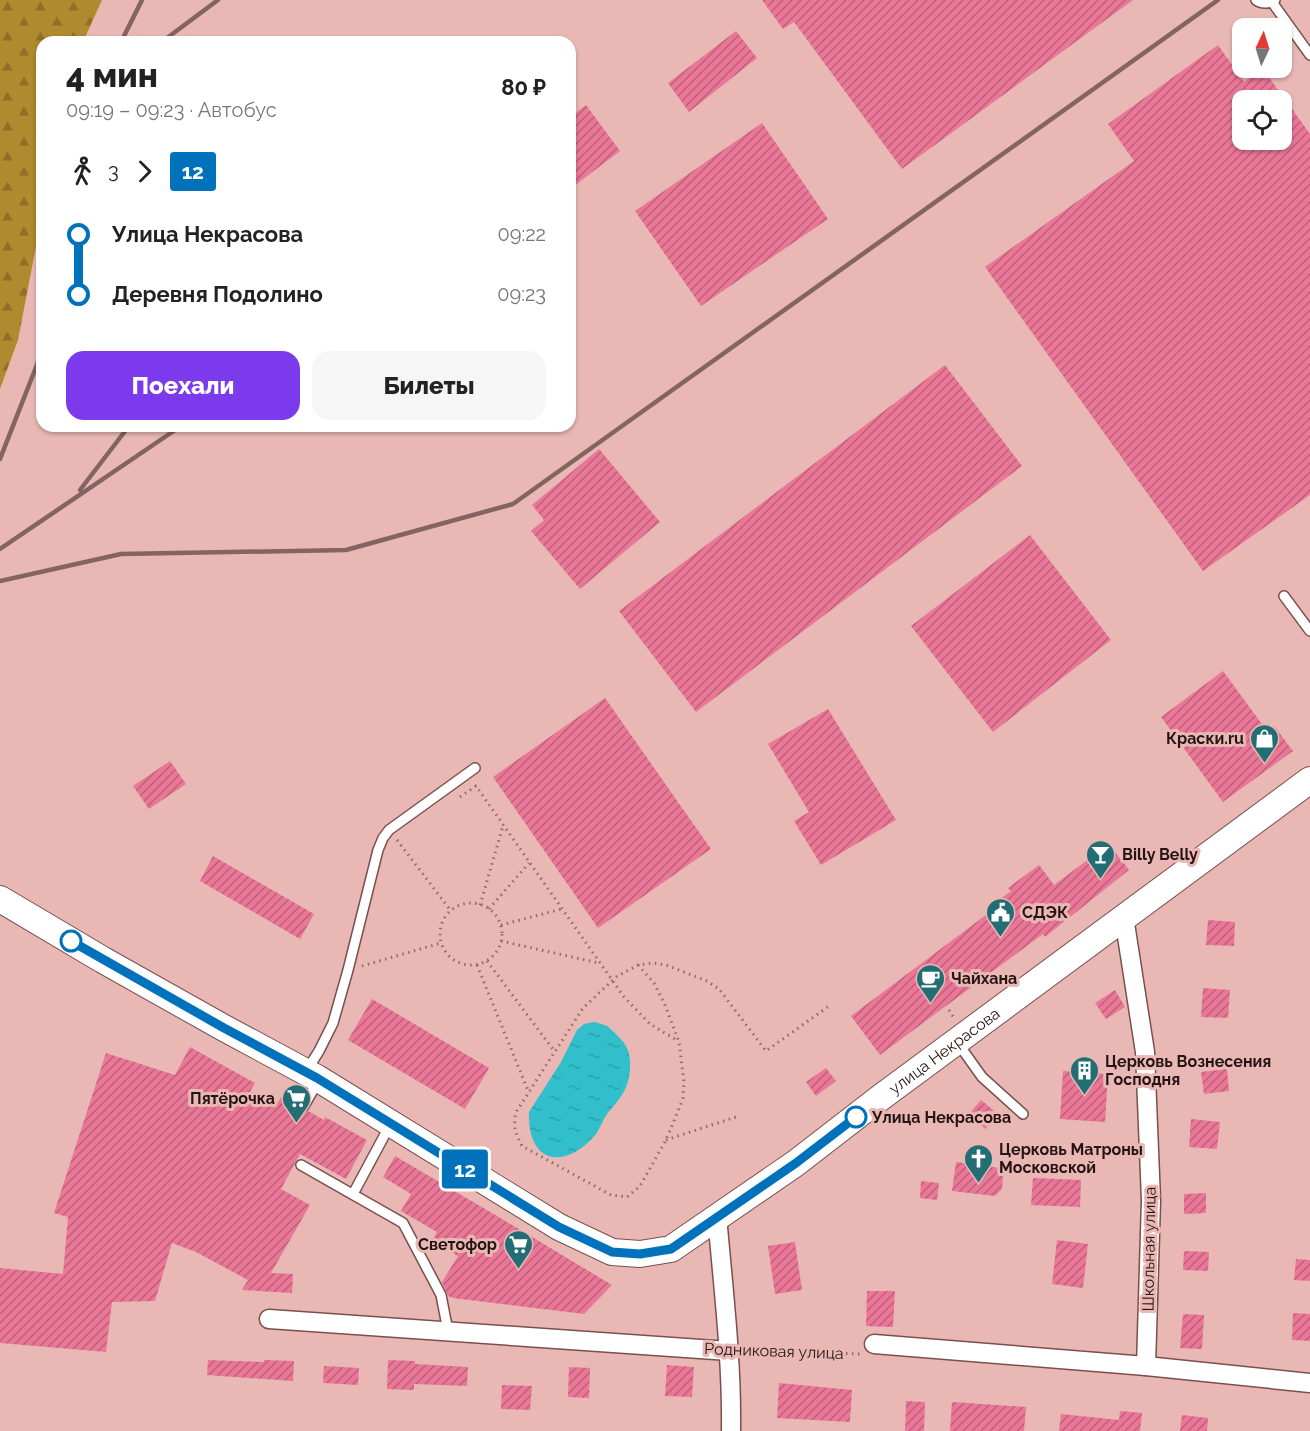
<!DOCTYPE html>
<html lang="ru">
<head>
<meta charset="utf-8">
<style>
	body { margin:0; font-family:Raleway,sans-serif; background:#f6f6f6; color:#222; height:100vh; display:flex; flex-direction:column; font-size:22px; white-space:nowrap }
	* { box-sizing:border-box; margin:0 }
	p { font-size:20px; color:#767676 }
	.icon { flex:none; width:33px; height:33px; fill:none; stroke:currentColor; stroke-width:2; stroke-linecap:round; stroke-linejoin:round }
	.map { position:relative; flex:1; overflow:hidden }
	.drawer { position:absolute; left:36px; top:36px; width:540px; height:396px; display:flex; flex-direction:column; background:#fff; border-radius:18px; box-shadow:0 2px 4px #0004 }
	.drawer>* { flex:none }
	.badge { padding:0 12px; border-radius:4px; font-size:21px; line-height:39px }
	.needle { width:39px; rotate:4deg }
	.controls { position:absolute; left:1232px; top:18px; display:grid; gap:12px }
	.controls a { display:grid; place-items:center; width:60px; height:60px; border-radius:12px; background:#fff; box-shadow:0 2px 4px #0004; font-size:30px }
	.map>.badge { position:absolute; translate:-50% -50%; box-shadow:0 0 0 3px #fff }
	.legs { display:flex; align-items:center; gap:9px; height:66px; padding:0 30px; font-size:20px }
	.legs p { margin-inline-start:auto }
	.summary { display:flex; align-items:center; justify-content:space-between; height:102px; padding:0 30px }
	h1 { font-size:33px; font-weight:800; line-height:45px }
	.button { display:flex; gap:12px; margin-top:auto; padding:12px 30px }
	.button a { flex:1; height:69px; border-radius:18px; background:#7c3aed; color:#fff; font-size:24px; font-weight:800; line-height:69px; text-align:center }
	.button a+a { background:#f6f6f6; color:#222 }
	ul { padding:0 30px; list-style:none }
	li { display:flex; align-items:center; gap:21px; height:60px; font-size:22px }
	li i { display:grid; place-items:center; width:9px; height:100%; margin:0 8px; background:currentColor }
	li i::after { content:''; width:15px; height:15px; margin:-8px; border:4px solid; border-radius:50%; background:#fff }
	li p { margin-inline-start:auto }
	li:first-child i { background:linear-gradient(#0000 50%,currentColor 0) }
	li:last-child i { background:linear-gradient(currentColor 50%,#0000 0) }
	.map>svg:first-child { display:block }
	.forest { fill:url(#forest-firs) }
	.water { fill:url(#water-ripples) }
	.building { fill:url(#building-hatch); fill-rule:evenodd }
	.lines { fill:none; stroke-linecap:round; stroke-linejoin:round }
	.lane-casing { stroke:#7a4f4d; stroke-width:12 }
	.street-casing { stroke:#7a4f4d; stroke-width:21 }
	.secondary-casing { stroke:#7a4f4d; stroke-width:28 }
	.path { stroke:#8e6c69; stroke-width:3; stroke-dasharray:1.5 4.5; stroke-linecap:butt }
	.lane { stroke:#fff; stroke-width:9 }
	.street { stroke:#fff; stroke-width:18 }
	.secondary { stroke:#fff; stroke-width:26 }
	.rail { stroke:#846461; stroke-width:4.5 }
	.line-1-casing { stroke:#fff; stroke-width:14 }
	.line-1 { stroke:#0072bc; stroke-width:9 }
	.stop-1-dot { fill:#fff; stroke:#0072bc; stroke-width:3 }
	.labels { text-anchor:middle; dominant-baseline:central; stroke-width:6; stroke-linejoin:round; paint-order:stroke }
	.poi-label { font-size:16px; font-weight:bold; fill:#251413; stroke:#e9b8b4; text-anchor:start }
	.street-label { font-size:16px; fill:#251413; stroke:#e9b8b4 }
	.stop-label { font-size:16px; font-weight:bold; fill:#251413; stroke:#e9b8b4; text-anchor:start }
</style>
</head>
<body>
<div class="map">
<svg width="1310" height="1431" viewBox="0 0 1310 1431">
	<defs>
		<pattern id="forest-firs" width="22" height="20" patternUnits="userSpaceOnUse" patternTransform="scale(1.5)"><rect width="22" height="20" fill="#b1892e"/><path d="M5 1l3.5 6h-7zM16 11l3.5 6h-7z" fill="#906f26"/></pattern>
		<pattern id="water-ripples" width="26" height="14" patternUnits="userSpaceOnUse" patternTransform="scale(1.5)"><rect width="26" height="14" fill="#30bfcb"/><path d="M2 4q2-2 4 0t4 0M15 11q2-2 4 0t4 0" fill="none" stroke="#2aa3ad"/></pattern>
		<pattern id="building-hatch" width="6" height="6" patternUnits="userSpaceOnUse" patternTransform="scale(1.5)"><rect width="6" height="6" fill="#ea7797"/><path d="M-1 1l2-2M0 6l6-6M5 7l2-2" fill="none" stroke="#bd607a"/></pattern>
	</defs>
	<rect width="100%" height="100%" fill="#e9b8b4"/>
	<!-- forest -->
	<polygon class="forest" points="0,0 102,0 83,42 42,42 42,215 18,340 0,389"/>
	<!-- water -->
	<path class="water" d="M594 1022C598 1023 603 1024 607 1026 608 1026 613 1032 614 1032 618 1036 623 1041 626 1046 632 1056 631 1076 626 1087 622 1097 614 1105 607 1114 603 1120 600 1128 596 1134 565 1171 527 1164 529 1112L561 1062 577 1030 584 1024Z"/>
	<!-- building -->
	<g class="building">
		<polygon points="762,0 1133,0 902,169 794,22 783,29"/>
		<polygon points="736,31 757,58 689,112 668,83"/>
		<path d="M1218 45 1244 82 1263 69 1310 134V495L1203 571 985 267 1134 161 1108 124ZM1242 100H1281V140H1242Z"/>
		<polygon points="586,105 620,151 570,189 570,117"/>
		<polygon points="762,123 828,219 701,306 635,211"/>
		<polygon points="945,365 1022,466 696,712 619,611"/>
		<polygon points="599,449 660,522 580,589 531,531 544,520 532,505"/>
		<polygon points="1030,535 1111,640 993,732 911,626"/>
		<polygon points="1223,671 1267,731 1274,726 1293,751 1223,802 1161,717"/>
		<polygon points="605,698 711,849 598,928 493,777"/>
		<polygon points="828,709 896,820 821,865 794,821 809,812 768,744"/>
		<polygon points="170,761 186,784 149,809 133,786"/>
		<polygon points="1109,844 1129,870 1045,937 1043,934 880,1055 851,1016 998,906 995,903 1011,891 1008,888 1039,865 1054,885"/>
		<polygon points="213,856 314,914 300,939 200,881"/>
		<polygon points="1208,920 1235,922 1234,946 1206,945"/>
		<polygon points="1203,988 1230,990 1228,1018 1201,1017"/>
		<polygon points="1115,990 1125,1007 1106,1019 1095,1003"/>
		<polygon points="372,999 489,1068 465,1109 348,1040"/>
		<polygon points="190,1047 255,1083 250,1092 276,1106 281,1097 297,1106 299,1110 301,1112 308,1111 324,1120 325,1117 367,1140 346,1179 300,1154 281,1189 310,1205 271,1273 293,1274 292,1293 242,1290 248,1280 196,1252 172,1243 155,1301 112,1302 106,1352 0,1343 0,1268 63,1274 68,1217 54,1213 106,1053 175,1075"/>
		<polygon points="826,1068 836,1081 816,1096 806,1082"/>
		<polygon points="1227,1069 1229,1091 1204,1094 1201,1072"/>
		<polygon points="1063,1071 1108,1074 1105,1122 1060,1119"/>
		<polygon points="981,1100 998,1114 985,1129 969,1114"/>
		<polygon points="1191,1119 1220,1122 1217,1149 1189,1147"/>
		<polygon points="395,1156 497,1216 612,1285 584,1314 453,1298 448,1296 442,1282 458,1256 432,1241 437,1232 401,1211 411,1194 383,1177"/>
		<polygon points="956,1162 999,1168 1003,1177 1002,1189 995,1196 952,1191"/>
		<polygon points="1033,1178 1081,1180 1080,1207 1031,1205"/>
		<polygon points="921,1181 939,1183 937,1200 920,1198"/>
		<polygon points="1206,1193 1206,1213 1184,1214 1184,1194"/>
		<polygon points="1057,1240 1088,1244 1083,1288 1052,1284"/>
		<polygon points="795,1242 802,1290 775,1294 768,1246"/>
		<polygon points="1184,1251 1209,1252 1208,1271 1183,1270"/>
		<polygon points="1296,1259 1310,1260 1310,1281 1294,1280"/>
		<polygon points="867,1291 895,1291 893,1327 866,1326"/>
		<polygon points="1293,1313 1310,1314 1310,1341 1292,1340"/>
		<polygon points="1183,1314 1204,1315 1202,1349 1180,1348"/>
		<polygon points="208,1360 264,1362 264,1360 294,1361 293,1381 207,1375"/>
		<polygon points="388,1360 415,1361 415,1364 468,1367 467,1386 414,1384 414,1390 387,1389"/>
		<polygon points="667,1365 694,1367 692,1397 665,1396"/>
		<polygon points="324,1366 359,1368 358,1385 323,1383"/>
		<polygon points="569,1367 590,1368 589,1398 568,1397"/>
		<polygon points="779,1383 852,1390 850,1422 777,1418"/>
		<polygon points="502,1385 532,1386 530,1410 501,1409"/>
		<polygon points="906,1401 925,1402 924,1431 905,1431"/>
		<polygon points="952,1402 1026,1407 1024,1431 950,1431"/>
		<polygon points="1120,1411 1142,1413 1140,1431 1059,1431 1061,1414 1119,1420"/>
		<polygon points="1182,1415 1208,1418 1207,1431 1180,1431"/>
	</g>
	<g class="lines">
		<defs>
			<g id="lane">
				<path d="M1256 0C1261 4 1270 4 1275 0"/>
				<polyline points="1272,2 1310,55"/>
				<polyline points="1284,596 1310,631"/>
				<polyline points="957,1042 982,1077 1023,1114"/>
				<polyline points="307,1070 319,1051 333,1023 348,970 378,850 383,838 389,830 475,768"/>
				<polyline points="304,1106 312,1092 316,1080"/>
				<polyline points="301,1165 403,1223 441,1295 448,1331"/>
				<polyline points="353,1194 390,1125"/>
			</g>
			<g id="street">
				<polyline points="1124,917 1145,1052 1151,1200 1146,1366"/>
				<path d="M715 1217 718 1227C724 1295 732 1363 731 1431"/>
				<polyline points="269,1319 729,1351"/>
				<polyline points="874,1344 1146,1366 1310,1383"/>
			</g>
			<g id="secondary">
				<path id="s1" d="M0 899 103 960 224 1028 317 1078 559 1227 612 1252 640 1254 671 1249 796 1163 880 1098 1310 780"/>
			</g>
		</defs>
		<!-- lane casing -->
		<use href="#lane" class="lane-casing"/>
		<!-- street casing -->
		<use href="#street" class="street-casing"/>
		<!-- secondary casing -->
		<use href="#secondary" class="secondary-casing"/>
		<!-- path -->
		<g class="path">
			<polyline points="460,797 476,786 624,997 650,1024 678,1041"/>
			<polyline points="397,840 451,911"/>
			<circle cx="471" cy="934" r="31"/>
			<polyline points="480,905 503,826"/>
			<polyline points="489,909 529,863"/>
			<polyline points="501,925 562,909"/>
			<polyline points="501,941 599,963"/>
			<polyline points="487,961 555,1052"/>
			<polyline points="477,965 529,1093"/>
			<path d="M638 965 654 983 665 1005 679 1042 684 1082 683 1099 666 1140 640 1186 627 1197 611 1195 522 1146C515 1132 513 1128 516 1112L583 1008 616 977 638 965 653 963 666 965 707 981 719 989 766 1051 829 1006"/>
			<polyline points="362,966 441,943"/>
			<polyline points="949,1010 954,1018"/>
			<polyline points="666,1140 739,1116"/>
			<polyline points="744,1351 861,1354"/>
		</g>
		<!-- lane -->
		<use href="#lane" class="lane"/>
		<!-- street -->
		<use href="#street" class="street"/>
		<!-- secondary -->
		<use href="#secondary" class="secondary"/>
		<!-- rail -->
		<g class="rail">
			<polyline points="121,42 142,0"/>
			<polyline points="164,42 167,38 218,0"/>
			<polyline points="0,459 42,352"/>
			<polyline points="80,490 129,426"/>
			<polyline points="0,549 181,426"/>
			<polyline points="0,581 121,554 346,550 513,504 1218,0"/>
		</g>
	</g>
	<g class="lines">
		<defs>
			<polyline id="line-1" points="71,941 224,1028 317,1078 559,1227 612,1252 640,1254 671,1249 796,1163 856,1117"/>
		</defs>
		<!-- line-1 casing -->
		<use href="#line-1" class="line-1-casing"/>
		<!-- line-1 -->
		<use href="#line-1" class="line-1"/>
	</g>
	<!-- icons -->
	<defs>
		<symbol id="shop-pin" viewBox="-11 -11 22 30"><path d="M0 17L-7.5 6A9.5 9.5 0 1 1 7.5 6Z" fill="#236e74" stroke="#e9b8b4"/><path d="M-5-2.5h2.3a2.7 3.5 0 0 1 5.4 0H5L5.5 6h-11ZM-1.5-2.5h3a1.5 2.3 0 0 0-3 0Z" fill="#fff"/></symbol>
		<symbol id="bar-pin" viewBox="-11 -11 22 30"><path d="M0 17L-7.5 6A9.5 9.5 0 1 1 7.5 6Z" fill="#236e74" stroke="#e9b8b4"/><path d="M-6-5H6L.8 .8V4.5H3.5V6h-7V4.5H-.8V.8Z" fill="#fff"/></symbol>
		<symbol id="civic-pin" viewBox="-11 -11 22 30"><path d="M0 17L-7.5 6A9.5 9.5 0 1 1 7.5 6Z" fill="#236e74" stroke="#e9b8b4"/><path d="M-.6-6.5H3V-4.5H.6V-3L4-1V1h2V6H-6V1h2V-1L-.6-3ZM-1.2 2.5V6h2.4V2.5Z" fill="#fff"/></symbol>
		<symbol id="cafe-pin" viewBox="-11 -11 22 30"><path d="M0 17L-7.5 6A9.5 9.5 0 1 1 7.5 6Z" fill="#236e74" stroke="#e9b8b4"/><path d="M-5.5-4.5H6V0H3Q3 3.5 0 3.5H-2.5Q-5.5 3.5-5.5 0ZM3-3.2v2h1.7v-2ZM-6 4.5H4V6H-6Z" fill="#fff"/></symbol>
		<symbol id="building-pin" viewBox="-11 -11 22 30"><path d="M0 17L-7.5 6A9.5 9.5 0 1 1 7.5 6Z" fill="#236e74" stroke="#e9b8b4"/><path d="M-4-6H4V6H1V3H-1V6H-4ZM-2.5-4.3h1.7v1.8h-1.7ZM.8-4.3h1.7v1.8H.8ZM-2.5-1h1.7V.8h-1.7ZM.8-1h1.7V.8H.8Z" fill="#fff"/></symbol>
		<symbol id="supermarket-pin" viewBox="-11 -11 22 30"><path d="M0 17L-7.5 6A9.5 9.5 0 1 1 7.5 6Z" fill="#236e74" stroke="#e9b8b4"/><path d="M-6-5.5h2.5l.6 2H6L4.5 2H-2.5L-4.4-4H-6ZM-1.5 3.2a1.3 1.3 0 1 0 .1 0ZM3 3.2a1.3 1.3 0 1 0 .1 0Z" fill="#fff"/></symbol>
		<symbol id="church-pin" viewBox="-11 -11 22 30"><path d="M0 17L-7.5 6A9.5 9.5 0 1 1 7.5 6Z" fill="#236e74" stroke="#e9b8b4"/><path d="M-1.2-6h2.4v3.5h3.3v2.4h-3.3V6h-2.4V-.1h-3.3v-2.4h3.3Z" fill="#fff"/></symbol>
	</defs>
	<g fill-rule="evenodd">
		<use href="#shop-pin" x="1248" y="722" width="33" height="45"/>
		<use href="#bar-pin" x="1084" y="838" width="33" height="45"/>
		<use href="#civic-pin" x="984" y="896" width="33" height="45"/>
		<use href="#cafe-pin" x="914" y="962" width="33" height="45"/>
		<use href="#building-pin" x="1068" y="1054" width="33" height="45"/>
		<use href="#supermarket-pin" x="280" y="1082" width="33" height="45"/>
		<use href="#church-pin" x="962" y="1142" width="33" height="45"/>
		<use href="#supermarket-pin" x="502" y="1228" width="33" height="45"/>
	</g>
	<!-- markers -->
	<g class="stop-1-dot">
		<circle cx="71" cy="941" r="10"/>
		<circle cx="856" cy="1117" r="10"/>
	</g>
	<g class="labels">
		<!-- poi labels -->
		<g class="poi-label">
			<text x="1244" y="738" text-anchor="end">Краски.ru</text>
			<text x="1122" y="854">Billy Belly</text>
			<text x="1022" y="912">СДЭК</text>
			<text x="951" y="978">Чайхана</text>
			<text x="1105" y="1061">Церковь Вознесения<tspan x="1105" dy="18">Господня</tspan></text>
			<text x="275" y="1098" text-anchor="end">Пятёрочка</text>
			<text x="999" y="1149">Церковь Матроны<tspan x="999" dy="18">Московской</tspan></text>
			<text x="497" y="1244" text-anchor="end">Светофор</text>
		</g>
		<!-- street labels -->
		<g class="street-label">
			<text stroke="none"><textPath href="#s1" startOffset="1104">улица Некрасова</textPath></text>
			<text transform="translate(1149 1249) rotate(-89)">Школьная улица</text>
			<text transform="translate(774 1351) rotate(2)">Родниковая улица</text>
		</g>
		<!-- stop labels -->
		<g class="stop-label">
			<text x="872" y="1117">Улица Некрасова</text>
		</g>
	</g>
</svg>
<div class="controls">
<a><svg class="needle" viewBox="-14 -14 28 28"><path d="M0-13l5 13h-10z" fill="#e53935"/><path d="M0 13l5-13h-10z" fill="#767676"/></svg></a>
<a><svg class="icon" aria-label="locate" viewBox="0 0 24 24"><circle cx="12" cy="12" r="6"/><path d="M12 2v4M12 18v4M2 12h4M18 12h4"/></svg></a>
</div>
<b class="badge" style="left:465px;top:1169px;background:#0072bc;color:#fff">12</b>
<section class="drawer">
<div class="summary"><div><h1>4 мин</h1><p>09:19 – 09:23 · Автобус</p></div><b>80 ₽</b></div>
<div class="legs"><svg class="icon" aria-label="walk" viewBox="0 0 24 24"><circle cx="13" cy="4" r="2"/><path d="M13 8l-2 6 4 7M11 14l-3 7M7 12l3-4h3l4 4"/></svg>3<svg class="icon" aria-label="forward" viewBox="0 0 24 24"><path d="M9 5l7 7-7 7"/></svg><b class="badge" style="background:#0072bc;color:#fff">12</b></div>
<ul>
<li><i style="color:#0072bc"></i><b>Улица Некрасова</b><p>09:22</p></li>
<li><i style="color:#0072bc"></i><b>Деревня Подолино</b><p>09:23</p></li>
</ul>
<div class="button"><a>Поехали</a><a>Билеты</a></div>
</section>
</div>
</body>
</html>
